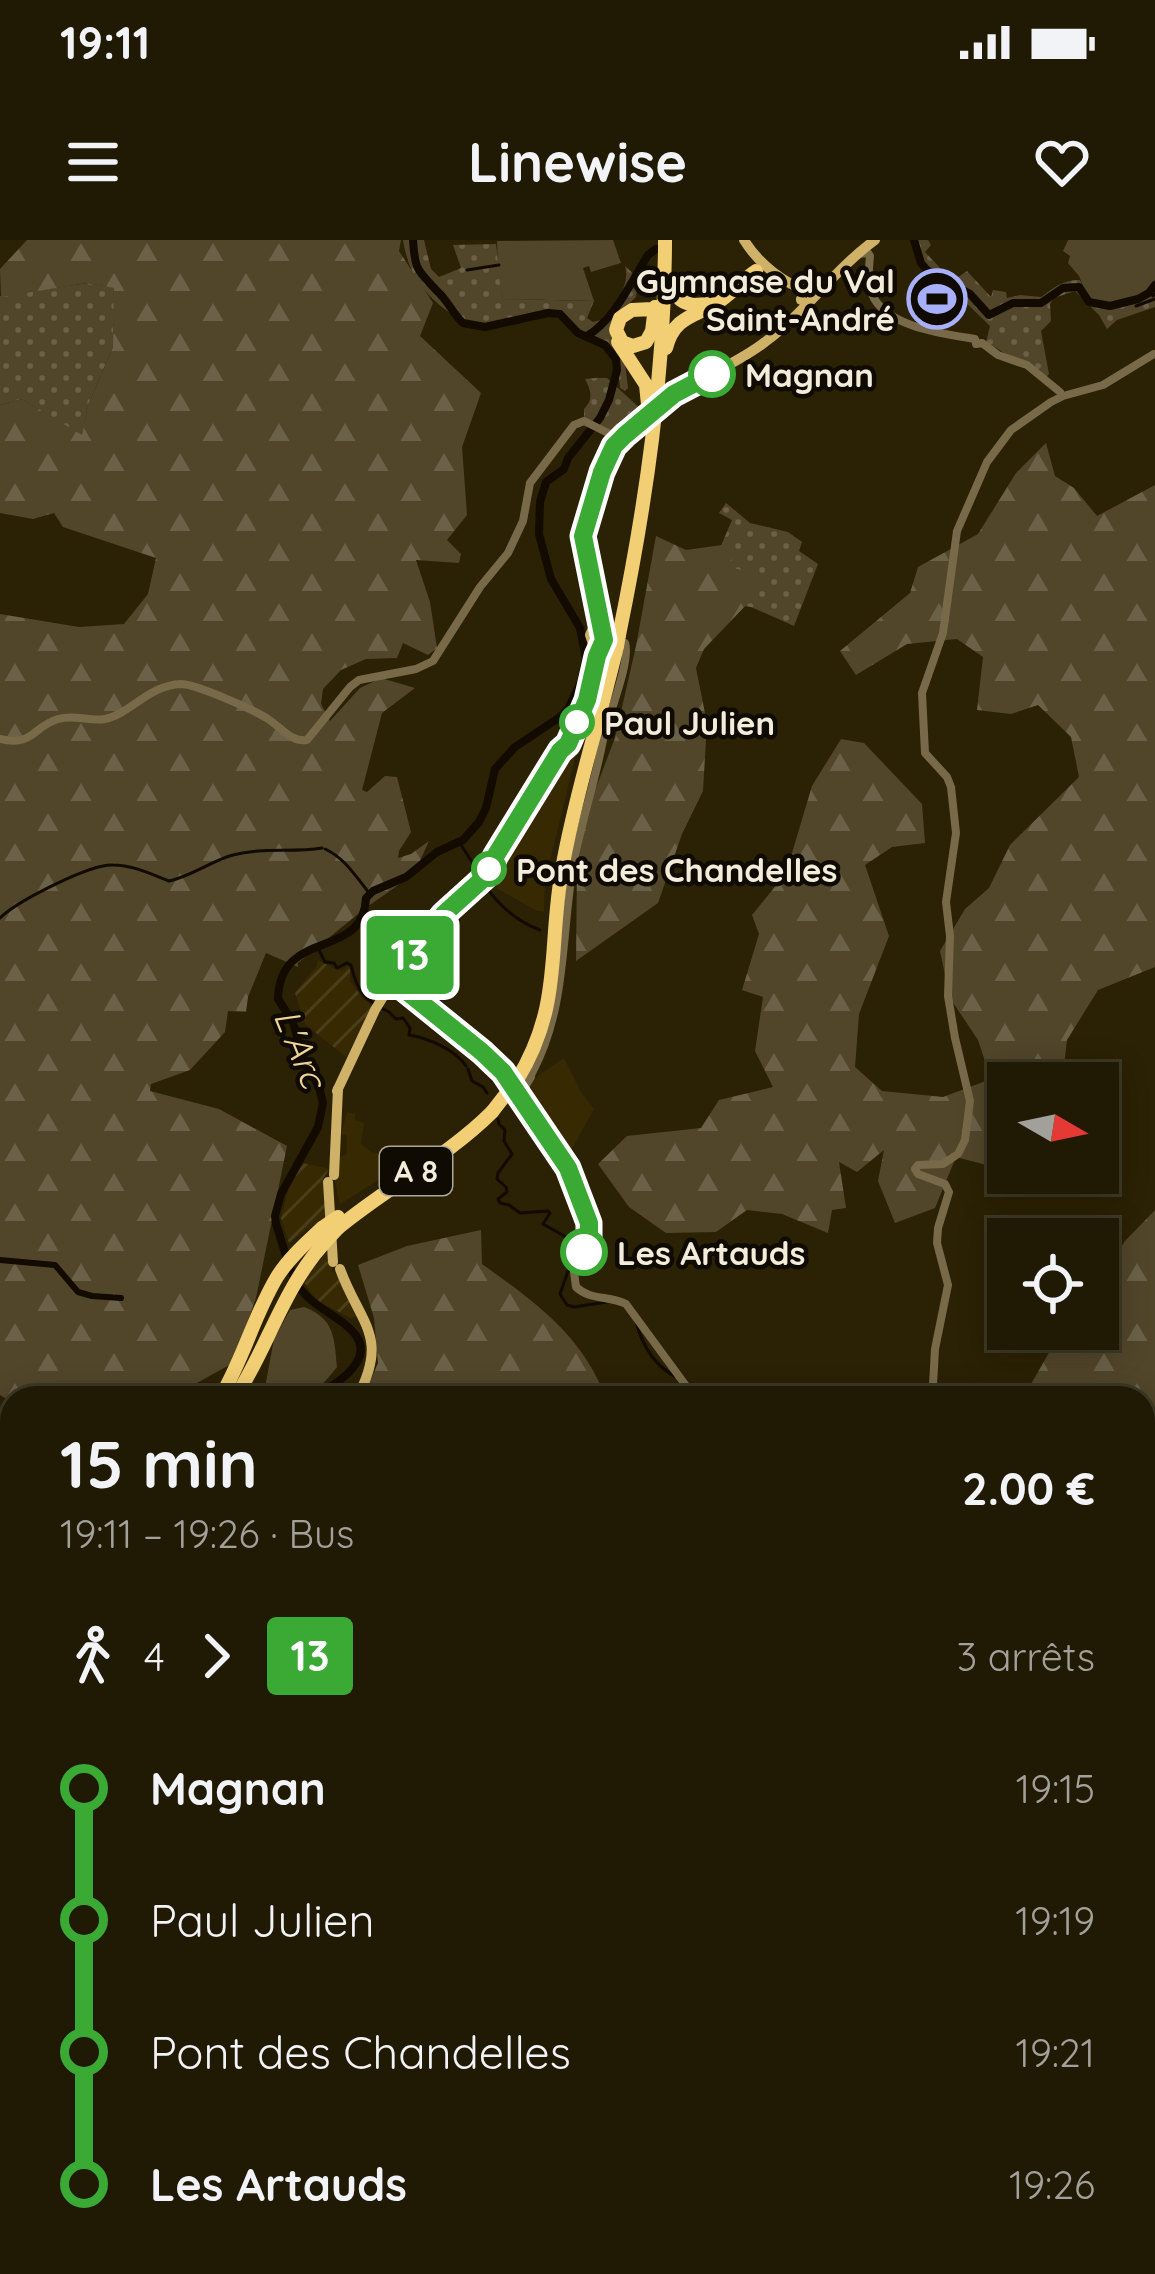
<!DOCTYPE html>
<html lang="fr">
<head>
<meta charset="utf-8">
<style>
	body { margin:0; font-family:Quicksand,sans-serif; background:#2d2612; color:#f1f3f6; height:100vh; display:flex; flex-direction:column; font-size:45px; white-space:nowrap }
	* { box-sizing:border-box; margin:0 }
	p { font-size:39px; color:#a2a09a }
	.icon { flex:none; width:66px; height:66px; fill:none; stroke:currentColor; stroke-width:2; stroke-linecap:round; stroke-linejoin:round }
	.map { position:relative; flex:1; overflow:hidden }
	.drawer { position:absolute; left:0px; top:1146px; width:1155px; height:888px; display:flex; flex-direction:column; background:#201903; border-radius:36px 36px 0 0; box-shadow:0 6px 30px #0003,0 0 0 3px #3d3825 }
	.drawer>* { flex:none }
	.badge { padding:0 24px; border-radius:9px; font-size:42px; line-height:78px }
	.needle { width:78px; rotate:99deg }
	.tools { position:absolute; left:987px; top:822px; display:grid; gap:24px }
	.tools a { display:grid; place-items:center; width:132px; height:132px; border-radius:0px; background:#201903; box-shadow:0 6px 30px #0003,0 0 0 3px #3d3825; font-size:60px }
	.map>.badge { position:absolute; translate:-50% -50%; box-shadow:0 0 0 6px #fff }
	.legs { display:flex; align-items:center; gap:18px; height:132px; padding:0 60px; font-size:39px }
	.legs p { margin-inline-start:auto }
	.head { display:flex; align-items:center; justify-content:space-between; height:204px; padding:0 60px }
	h1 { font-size:66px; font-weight:800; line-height:90px }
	ul { padding:0 60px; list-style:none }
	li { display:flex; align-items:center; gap:42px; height:132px; font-size:45px }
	li i { display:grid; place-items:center; width:18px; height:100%; margin:0 15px; background:currentColor }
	li i::after { content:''; width:30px; height:30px; margin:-15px; border:9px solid; border-radius:50%; background:#201903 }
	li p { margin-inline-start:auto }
	li:first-child i { background:linear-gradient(#0000 50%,currentColor 0) }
	li:last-child i { background:linear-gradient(currentColor 50%,#0000 0) }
	.status { display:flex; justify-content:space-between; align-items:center; height:84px; padding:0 60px; background:#201903; direction:ltr }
	.status svg { height:33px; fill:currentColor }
	header { display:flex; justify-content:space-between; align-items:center; height:156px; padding:0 60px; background:#201903; font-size:54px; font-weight:800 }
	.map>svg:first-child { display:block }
	.built { fill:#372a03 }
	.industrial { fill:url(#industrial-furrows) }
	.grass { fill:url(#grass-dots) }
	.forest { fill:url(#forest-firs) }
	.pitch { fill:#51462a }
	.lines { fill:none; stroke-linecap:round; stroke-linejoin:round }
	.stream { stroke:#130a00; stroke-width:3 }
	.canal { stroke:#130a00; stroke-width:6 }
	.river { stroke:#130a00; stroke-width:8 }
	.minor { stroke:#786a48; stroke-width:8 }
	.major { stroke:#cfb268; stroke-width:10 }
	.highway { stroke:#f2ce74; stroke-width:14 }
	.highway-bridge { stroke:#f2ce74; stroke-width:14 }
	.line-1-casing { stroke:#fff; stroke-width:27 }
	.line-1 { stroke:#3aaa35; stroke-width:18 }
	.stop-1-dot { fill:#fff; stroke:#3aaa35; stroke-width:6 }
	.labels { text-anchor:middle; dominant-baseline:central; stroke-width:9; stroke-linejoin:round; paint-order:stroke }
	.shield { fill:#100b02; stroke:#afa89a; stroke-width:3 }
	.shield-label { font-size:30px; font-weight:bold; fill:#f3ecdb }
	.poi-label { font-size:33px; font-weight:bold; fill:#f3ecdb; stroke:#100b02; text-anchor:end }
	.stop-label { font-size:33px; font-weight:bold; fill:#f3ecdb; stroke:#100b02; text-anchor:start }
	.water-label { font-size:36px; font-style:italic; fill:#f0d696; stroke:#100b02 }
</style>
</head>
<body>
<div class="status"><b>19:11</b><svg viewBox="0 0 49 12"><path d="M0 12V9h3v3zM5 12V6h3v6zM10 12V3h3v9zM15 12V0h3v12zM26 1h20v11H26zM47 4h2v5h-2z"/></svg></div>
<header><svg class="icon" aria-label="menu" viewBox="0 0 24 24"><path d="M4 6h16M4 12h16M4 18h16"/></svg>Linewise<svg class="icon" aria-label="heart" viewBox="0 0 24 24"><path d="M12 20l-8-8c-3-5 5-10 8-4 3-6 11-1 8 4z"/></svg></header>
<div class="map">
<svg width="1155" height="2034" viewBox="0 0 1155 2034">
	<defs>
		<pattern id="industrial-furrows" width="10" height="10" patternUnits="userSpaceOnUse" patternTransform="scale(3)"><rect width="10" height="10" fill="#372a03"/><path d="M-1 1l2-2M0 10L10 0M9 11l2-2" fill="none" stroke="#4b3f1b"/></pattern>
		<pattern id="grass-dots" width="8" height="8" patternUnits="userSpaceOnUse" patternTransform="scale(3)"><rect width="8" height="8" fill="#51462a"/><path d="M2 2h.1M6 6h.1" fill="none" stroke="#6a6148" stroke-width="1.8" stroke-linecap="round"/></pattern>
		<pattern id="forest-firs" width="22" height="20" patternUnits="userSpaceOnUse" patternTransform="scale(3)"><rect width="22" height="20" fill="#51462a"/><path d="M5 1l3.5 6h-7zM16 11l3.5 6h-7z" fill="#6a6148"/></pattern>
	</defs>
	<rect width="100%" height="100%" fill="#2b2104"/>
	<!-- built -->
	<g class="built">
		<polygon points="576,514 550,621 546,619 544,672 537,671 496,648 499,635 491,629 513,600 550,539 565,519"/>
		<polygon points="564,818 581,852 594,869 567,918 563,918 530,866 530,859 525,852 539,835"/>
		<polygon points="347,872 355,874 355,880 364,883 361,904 371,912 412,919 340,964 335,942 337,918 347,914 347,896 341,894"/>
	</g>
	<!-- industrial -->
	<g class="industrial">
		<polygon points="318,720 337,730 344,730 347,726 350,729 350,741 363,759 373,766 346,817 305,784 295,753 317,726"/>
		<polygon points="303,923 326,928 328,931 323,939 327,944 327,972 324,980 307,989 289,1003 281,978 289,947"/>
		<polygon points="327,1012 331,1014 332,1031 337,1034 358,1076 351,1078 329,1067 320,1066 301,1038 304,1033 309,1034"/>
	</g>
	<!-- grass -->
	<g class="grass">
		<path d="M403 0H424L431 29 439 37 461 28 453 5 496 4 503 59 594 61 587 78 593 82 601 80C613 65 631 47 625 26 637 36 638 42 636 57L619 73 628 148 625 151 620 148 619 137 616 135C620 101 596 107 576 91 568 84 566 75 555 73 530 70 504 87 480 87 469 86 463 82 454 76 425 55 409 37 403 0Z"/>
		<path d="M914 0H928L931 5 925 12 945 33 957 38 967 31 991 57 993 50 1006 52 1007 58 1020 55 1041 57C1053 48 1064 39 1080 40L1088 58 1141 56 1155 47V67L1117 80 1107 89 1099 75 1075 51 1054 58 1050 64 1051 81 1041 91 1049 134 1046 137 986 102 990 86 961 58 947 55 946 45 920 24Z"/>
		<polygon points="88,43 115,48 113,107 88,165 82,196 22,159 0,165 0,56"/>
		<path d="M595 138H607L644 172C615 202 618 197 584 178V169C594 159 591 151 585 139Z"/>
		<polygon points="726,263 750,283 788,292 802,302 799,311 818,324 794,386 751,367 725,363 717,315 732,280 719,273"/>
		<polygon points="1143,1890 1155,1891 1155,2034 901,2034 905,2022 1143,2022"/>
	</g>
	<!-- forest -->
	<g class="forest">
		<polygon points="27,0 401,0 399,11 433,63 420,96 481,153 462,207 467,275 447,300 461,314 459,323 416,320 430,362 437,408 428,415 403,403 397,418 366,419 341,430 323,449 321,464 330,481 360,448 381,438 415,448 382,473 362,550 367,552 385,536 397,537 411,592 399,611 398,618 411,614 429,601 414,634 364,669 298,723 298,727 266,713 248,757 246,772 228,771 225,792 190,830 151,844 150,851 219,869 287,906 256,1058 233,1123 186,1149 159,1158 12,1158 12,1162 0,1155 0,374 79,387 124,384 148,354 156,318 63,287 54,273 33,279 0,273 0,165 22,159 82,195 88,165 113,107 114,48 87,43 1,57 0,29"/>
		<polygon points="1046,203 1055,236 1074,248 1097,276 1155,245 1155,727 1098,750 1067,800 1062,843 1008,843 1008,933 1014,933 1009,939 998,928 956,917 935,968 895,983 878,941 884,910 857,932 839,922 846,968 832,970 828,993 782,974 747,970 716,992 666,993 629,967 598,924 627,896 701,888 719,860 773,847 755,811 763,757 742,750 759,694 752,675 786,633 812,546 841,499 864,503 922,564 925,603 892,607 865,625 889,696 859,774 855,827 882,851 943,857 991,839 978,800 950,758 940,711 965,669 989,648 1010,605 1079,537 1071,497 1038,465 1011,474 977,470 983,417 957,399 907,404 856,435 840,411 910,353 918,327 978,294 1016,233"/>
		<polygon points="656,296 686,310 729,304 733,328 758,334 750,361 704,409 696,428 707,483 703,551 682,594 658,663 576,721 577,627 589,566 615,498 636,406"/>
		<path d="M1155 970V1339L1148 1344 1155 1342V1420C1138 1400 1143 1372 1143 1347H1147L1143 1345V1314L1149 1309 1143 1299V1158H1023L1058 1097 1057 1089H1098V1045L1125 1001Z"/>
		<path d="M481 990 482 1024C535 1062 582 1095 606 1158H363L378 1123 374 1078 358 1025 407 1006Z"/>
		<polygon points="1146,1564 1146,1573 1155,1579 1155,1719 1143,1712 1143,1566"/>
		<polygon points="0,1608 12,1619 12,1705 4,1724 12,1741 12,2022 19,2022 8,2034 0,2034"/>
	</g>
	<!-- pitch -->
	<g class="pitch">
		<polygon points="613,0 621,23 591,32 589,26 583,28 594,61 503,59 498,31 497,1"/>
		<path d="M1068 0H1155V42C1135 63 1115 66 1088 58L1079 36 1068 23 1070 16 1063 11Z"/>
		<path d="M304 1067C335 1079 334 1097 337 1127 313 1159 301 1158 263 1158L274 1099 290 1070Z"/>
	</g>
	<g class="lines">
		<!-- stream -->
		<g class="stream">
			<polyline points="467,30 499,25"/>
			<polyline points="1153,56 1155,54"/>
			<polyline points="1136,66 1155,59"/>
			<polyline points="459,602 480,634"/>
			<path d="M325 609C345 618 356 637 370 654"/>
			<path d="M484 643C497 664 516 681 540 690"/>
			<path d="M0 678C16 662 89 624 113 625 133 625 151 634 169 641 192 636 211 621 233 615 262 607 293 613 322 608"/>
			<path d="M318 708 325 722 334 723 337 728 347 723 351 725C357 751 364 760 389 772"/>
			<path d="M390 773 396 779 403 778 410 788 409 795C428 798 456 810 466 826"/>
			<polyline points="468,829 472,841 483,847 487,853"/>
			<polyline points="498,879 499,884"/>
			<polyline points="501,886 505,890 504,901 512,914 498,933 497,939 506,947 507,952 498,959 500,963 509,965 520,973 548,971 550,973 543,984 568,998 574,1014 560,1054 567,1065 574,1067 606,1062"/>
			<path d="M636 1082C642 1104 653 1124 674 1136"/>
			<polyline points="680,1143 686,1158"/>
			<polyline points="1143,1458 1149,1464 1155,1464"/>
			<polyline points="0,1623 12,1628"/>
			<path d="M12 1686C0 1704 5 1723 4 1743L12 1751"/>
			<polyline points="1143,1741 1155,1752"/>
			<polyline points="1143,1779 1155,1778"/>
			<polyline points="1143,1859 1155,1867"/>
			<polyline points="277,2022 306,2025 313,2034"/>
		</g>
		<!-- canal -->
		<g class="canal">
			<polyline points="0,1020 55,1025 78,1052 92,1056 121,1058"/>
			<polyline points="1143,1898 1155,1899"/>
		</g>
		<!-- river -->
		<g class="river">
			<polyline points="914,0 921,23 927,30 970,54 989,75 1013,63 1041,63 1063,48 1079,47 1089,62 1110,66 1138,59 1149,53 1155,45"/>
			<path d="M587 96C615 79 631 42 648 15L656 9"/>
			<path d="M309 1158C328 1150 374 1124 357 1097 345 1078 314 1069 299 1047 288 1029 283 1004 276 984L275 976 281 954 318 887 323 863 319 847 303 819 293 782 278 759C280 686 363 722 366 658L373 651 406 637 437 612 463 600 479 582 486 568 495 529 515 507 560 477 568 469 581 442 586 418 580 388 551 339 539 294 540 262 546 242 564 229 568 218 600 178 609 160 617 130 616 119 605 105 578 93 560 74 548 73 485 87 463 83C453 74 448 61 438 52 418 30 415 32 413 0"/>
			<polyline points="0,1231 12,1218"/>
		</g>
		<!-- minor -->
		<g class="minor">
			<path d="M858 14 868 13 870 16C869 29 867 41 872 54 885 87 945 94 975 99L976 104 982 103 998 115 1027 125 1060 152"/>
			<path d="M0 499C33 507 32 487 58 479 76 474 89 482 105 479 130 474 149 445 181 444 196 444 254 470 268 479 282 488 290 502 307 500L350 447 359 440 416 429 433 421 480 347 508 313 523 281 530 243 574 185 584 181 620 199"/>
			<path d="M394 741 482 811 503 832 568 928 590 991 587 1007 574 1032 576 1047C591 1061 609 1055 626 1064L695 1158"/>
			<path d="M532 833C567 768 561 696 573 626 581 583 595 542 603 500 608 475 631 422 625 403L604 400"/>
			<polyline points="519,856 531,837"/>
			<polyline points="930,1158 933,1145 935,1109 948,1045 937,1003 938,988 949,952 945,944 918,934 915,929 918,925 943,924 958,914 965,900 970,861 955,798 948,756 950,696 946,662 956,593 951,547 947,537 925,513 922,453 943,393 957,291 987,222 1011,190 1051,162 1063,156 1103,145 1154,114"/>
			<polyline points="2,1506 12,1534"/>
			<polyline points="125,2022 131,2034"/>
			<polyline points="677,2034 681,2022"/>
		</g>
		<!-- major -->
		<g class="major">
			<path d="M744 0C758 23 784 44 810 52"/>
			<polyline points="801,59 801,60"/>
			<path d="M661 165C693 139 733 127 765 102 806 72 834 30 875 0"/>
			<polyline points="597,415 590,395 598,378"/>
			<polyline points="337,851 375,770 407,718 444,674 483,640 560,511 568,504 583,473 604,395 583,305 583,287 611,212 620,199 644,179"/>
			<polyline points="334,935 338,849"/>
			<polyline points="328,942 333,1022"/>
			<path d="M340 1029C360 1084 390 1096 357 1158"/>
			<polyline points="0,1378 12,1365"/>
		</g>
		<!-- highway -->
		<g class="highway">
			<path d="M670 41C675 61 687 67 706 64"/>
			<polyline points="652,69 632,70 620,78 616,90 622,102 633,106 646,102 652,91 655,67"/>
			<polyline points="618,102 646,145 649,174"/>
			<path d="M666 108C675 72 701 77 725 57 736 49 744 39 756 31"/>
			<path d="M619 395C646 264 665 134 665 0"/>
			<path d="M517 840C564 763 547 706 563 624 576 551 600 479 617 406"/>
			<path d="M338 988C387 947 447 917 492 872"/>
			<path d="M220 1158C243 1120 254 1075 277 1037 289 1018 306 1003 322 988"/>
			<path d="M235 1158C268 1107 283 1048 325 1002"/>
			<polyline points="0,1499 12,1486"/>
		</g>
		<!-- highway-bridge -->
		<g class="highway-bridge">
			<polyline points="617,406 619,395"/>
			<polyline points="492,872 517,840"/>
			<polyline points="322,988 338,977"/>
			<polyline points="325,1002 338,988"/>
			<polyline points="0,1507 3,1503"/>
		</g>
	</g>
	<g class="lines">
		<defs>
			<polyline id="line-1" points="584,1012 589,1002 589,983 568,928 503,832 482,812 394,741 409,716 444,674 485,637 496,615 560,511 568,504 587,460 597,416 604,400 583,296 602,232 614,206 625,195 674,154 712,134"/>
		</defs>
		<!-- line-1 casing -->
		<use href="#line-1" class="line-1-casing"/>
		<!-- line-1 -->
		<use href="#line-1" class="line-1"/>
	</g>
	<!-- icons -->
	<defs>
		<symbol id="stadium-ring" viewBox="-11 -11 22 22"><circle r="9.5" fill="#100b02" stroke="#a8b0fc" stroke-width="1.5"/><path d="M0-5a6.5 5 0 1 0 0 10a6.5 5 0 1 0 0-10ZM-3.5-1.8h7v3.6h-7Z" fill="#a8b0fc"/></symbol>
	</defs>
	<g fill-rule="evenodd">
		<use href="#stadium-ring" x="904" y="26" width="66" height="66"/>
	</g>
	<!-- markers -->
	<g class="stop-1-dot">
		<circle cx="712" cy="134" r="21"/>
		<circle cx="577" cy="482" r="15"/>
		<circle cx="489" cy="629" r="15"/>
		<circle cx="584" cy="1012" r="21"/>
	</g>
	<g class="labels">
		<!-- shield labels -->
		<rect class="shield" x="380" y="907" width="72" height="48" rx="9"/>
		<g class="shield-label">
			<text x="416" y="931">A 8</text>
		</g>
		<!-- poi labels -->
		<g class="poi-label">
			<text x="895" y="40">Gymnase du Val<tspan x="895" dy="38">Saint-André</tspan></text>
		</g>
		<!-- stop labels -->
		<g class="stop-label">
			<text x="745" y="134">Magnan</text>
			<text x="604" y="482">Paul Julien</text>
			<text x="516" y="629">Pont des Chandelles</text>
			<text x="617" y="1012">Les Artauds</text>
		</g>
		<!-- water labels -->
		<g class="water-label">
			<text transform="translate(301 808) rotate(68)">L'Arc</text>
		</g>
	</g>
</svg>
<div class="tools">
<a><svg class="needle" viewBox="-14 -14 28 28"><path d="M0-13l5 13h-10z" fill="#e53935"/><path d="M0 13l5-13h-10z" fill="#a2a09a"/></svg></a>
<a><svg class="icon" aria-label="locate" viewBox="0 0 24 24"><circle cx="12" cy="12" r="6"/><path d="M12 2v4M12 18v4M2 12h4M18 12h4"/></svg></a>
</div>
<b class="badge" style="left:410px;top:715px;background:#3aaa35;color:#fff">13</b>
<section class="drawer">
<div class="head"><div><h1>15 min</h1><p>19:11 – 19:26 · Bus</p></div><b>2.00 €</b></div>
<div class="legs"><svg class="icon" aria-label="walk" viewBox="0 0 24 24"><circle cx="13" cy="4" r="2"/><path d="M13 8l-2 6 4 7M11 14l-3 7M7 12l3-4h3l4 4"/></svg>4<svg class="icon" aria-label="forward" viewBox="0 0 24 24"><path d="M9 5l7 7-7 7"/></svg><b class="badge" style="background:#3aaa35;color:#fff">13</b><p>3 arrêts</p></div>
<ul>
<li><i style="color:#3aaa35"></i><b>Magnan</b><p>19:15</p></li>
<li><i style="color:#3aaa35"></i><span>Paul Julien</span><p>19:19</p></li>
<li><i style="color:#3aaa35"></i><span>Pont des Chandelles</span><p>19:21</p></li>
<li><i style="color:#3aaa35"></i><b>Les Artauds</b><p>19:26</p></li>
</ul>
</section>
</div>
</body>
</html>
